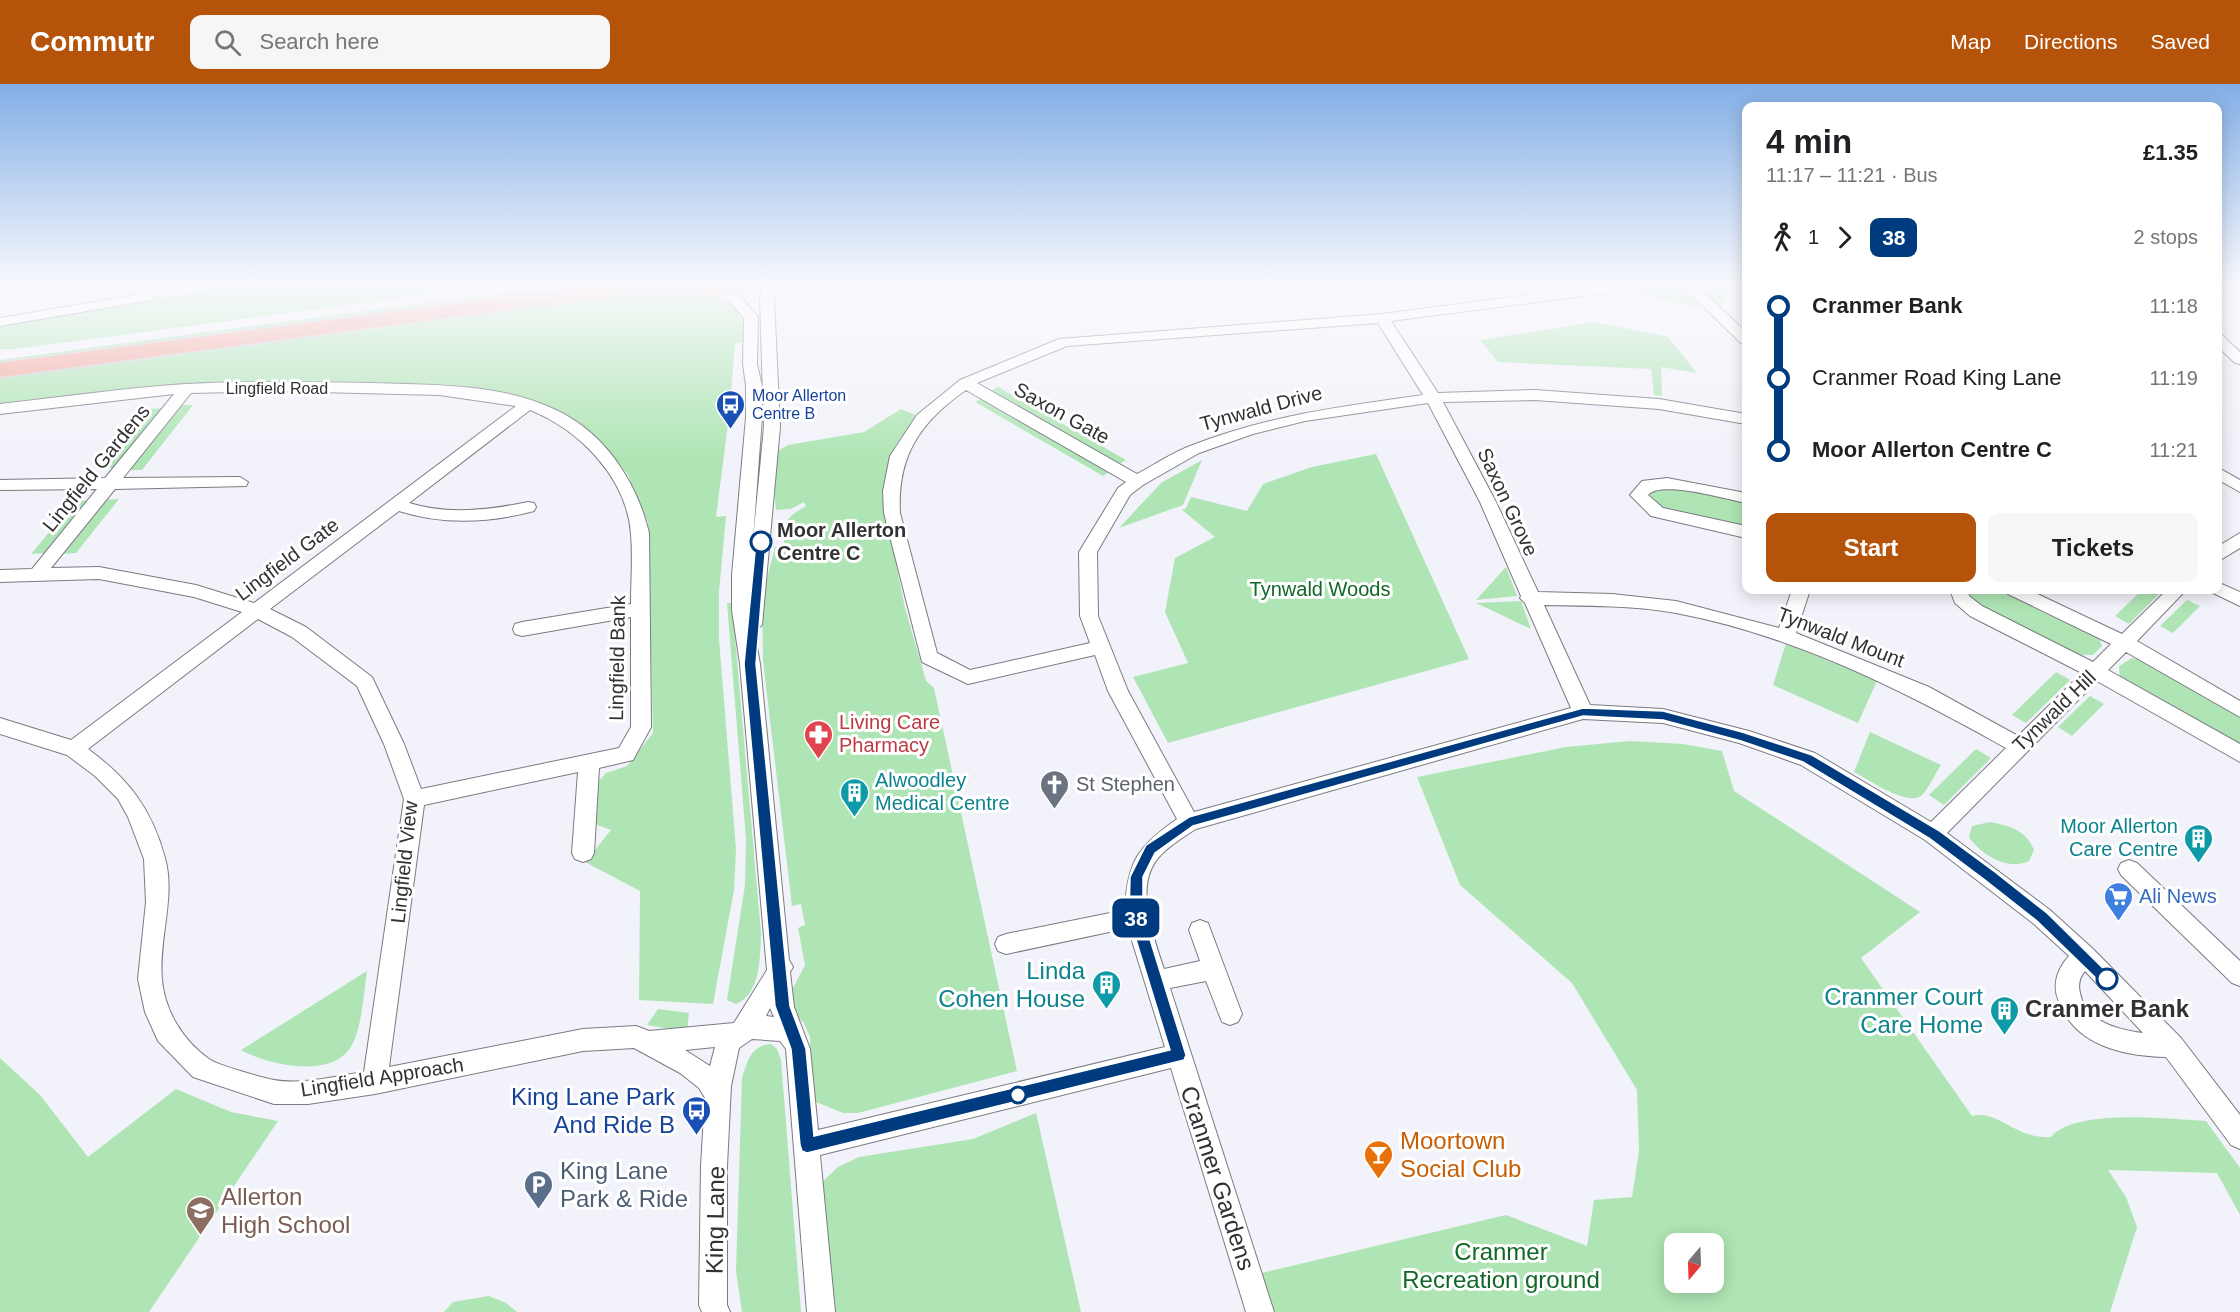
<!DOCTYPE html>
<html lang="en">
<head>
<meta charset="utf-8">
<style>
	body { margin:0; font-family:Arial,sans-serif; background:#f6f6f6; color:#202124; height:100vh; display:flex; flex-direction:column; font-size:22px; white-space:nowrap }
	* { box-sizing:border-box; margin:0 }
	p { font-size:20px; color:#757577 }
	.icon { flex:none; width:33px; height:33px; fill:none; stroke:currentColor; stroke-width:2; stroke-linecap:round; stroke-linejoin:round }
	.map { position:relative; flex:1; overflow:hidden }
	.drawer { position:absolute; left:1742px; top:18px; width:480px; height:492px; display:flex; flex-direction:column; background:#fff; border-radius:12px; box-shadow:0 3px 15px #0003 }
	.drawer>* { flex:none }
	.badge { padding:0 12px; border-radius:9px; font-size:21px; line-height:39px }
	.needle { width:39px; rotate:199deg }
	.buttons { position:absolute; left:1664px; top:1149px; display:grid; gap:12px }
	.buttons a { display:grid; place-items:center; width:60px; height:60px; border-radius:12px; background:#fff; box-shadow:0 3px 15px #0003; font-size:30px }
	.map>.badge { position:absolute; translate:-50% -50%; box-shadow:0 0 0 3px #fff }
	.legs { display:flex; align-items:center; gap:9px; height:66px; padding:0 24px; font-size:20px }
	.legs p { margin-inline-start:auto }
	.head { display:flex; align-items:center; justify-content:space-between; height:102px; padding:0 24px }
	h1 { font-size:33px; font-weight:700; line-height:45px }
	.button { display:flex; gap:12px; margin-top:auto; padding:12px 24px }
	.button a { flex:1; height:69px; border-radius:12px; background:#b45309; color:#fff; font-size:24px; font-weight:700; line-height:69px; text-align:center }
	.button a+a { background:#f6f6f6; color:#202124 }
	ul { padding:0 24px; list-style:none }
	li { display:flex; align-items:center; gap:21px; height:72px; font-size:22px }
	li i { display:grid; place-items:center; width:9px; height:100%; margin:0 8px; background:currentColor }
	li i::after { content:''; width:15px; height:15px; margin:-8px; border:4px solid; border-radius:50%; background:#fff }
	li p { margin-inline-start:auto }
	li:first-child i { background:linear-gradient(#0000 50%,currentColor 0) }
	li:last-child i { background:linear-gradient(currentColor 50%,#0000 0) }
	header { display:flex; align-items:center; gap:36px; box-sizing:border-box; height:84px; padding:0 30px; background:#b45309; color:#fff }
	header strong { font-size:28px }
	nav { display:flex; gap:33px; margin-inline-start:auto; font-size:21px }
	.search { width:420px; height:54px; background:#f6f6f6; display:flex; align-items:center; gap:15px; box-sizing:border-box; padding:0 21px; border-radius:12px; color:#757577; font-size:22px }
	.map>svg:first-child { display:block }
	.green { fill:#afe5b4; fill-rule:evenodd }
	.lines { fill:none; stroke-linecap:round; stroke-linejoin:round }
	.minor-casing { stroke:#7b7b82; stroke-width:2 }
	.highway-casing { stroke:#d2d2d3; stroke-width:4 }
	.minor { fill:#fff; fill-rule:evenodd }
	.highway { fill:#f3a69b; fill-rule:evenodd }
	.line-1 { fill:#003b80; stroke:#fff; stroke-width:1.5 }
	.stop-1-dot { fill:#fff; stroke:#003b80; stroke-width:3 }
	.labels { text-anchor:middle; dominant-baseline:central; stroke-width:6; stroke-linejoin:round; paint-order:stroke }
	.far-street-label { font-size:16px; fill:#323235; stroke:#fff }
	.far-transit-label { font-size:16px; fill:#164399; stroke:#fff; text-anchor:start }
	.street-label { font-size:20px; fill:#323235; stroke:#fff }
	.stop-label { font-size:20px; font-weight:bold; fill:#323235; stroke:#fff; text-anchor:start }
	.park-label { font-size:20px; fill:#106727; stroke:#fff }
	.health-label { font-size:20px; fill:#be3a42; stroke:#fff; text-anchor:start }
	.culture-label { font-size:20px; fill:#0d838f; stroke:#fff; text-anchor:start }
	.worship-label { font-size:20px; fill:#5b616d; stroke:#fff; text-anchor:start }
	.shop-label { font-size:20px; fill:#366cbe; stroke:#fff; text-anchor:start }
	.near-culture-label { font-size:24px; fill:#0d838f; stroke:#fff; text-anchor:end }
	.near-stop-label { font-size:24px; font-weight:bold; fill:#323235; stroke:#fff }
	.near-transit-label { font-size:24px; fill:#164399; stroke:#fff; text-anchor:end }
	.near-food-label { font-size:24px; fill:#c56008; stroke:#fff; text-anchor:start }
	.near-service-label { font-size:24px; fill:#4e5e75; stroke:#fff; text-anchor:start }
	.near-street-label { font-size:24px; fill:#323235; stroke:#fff }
	.near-education-label { font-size:24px; fill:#785e54; stroke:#fff; text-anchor:start }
	.near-park-label { font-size:24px; fill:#106727; stroke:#fff }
</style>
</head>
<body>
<header>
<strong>Commutr</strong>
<div class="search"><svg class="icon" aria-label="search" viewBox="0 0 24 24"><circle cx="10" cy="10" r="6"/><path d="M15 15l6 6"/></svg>Search here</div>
<nav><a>Map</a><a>Directions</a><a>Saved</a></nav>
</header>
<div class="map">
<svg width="2240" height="1228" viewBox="0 0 2240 1228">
	<rect width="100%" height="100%" fill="#f2f2fa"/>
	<!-- green -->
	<g class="green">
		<polygon points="235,200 245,200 245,205 267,200 508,200 14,265 0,265 0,241"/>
		<polygon points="565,200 616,200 0,282 0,276"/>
		<polygon points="1698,200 1734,200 1722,221 1718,222"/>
		<polygon points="1658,202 1683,206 1703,225 1629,207"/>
		<path d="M675 206C711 213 749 210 742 258L735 259 730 324 716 433 726 432 719 507V555L736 765 734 806 713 920 639 916 640 807 585 778 611 746 595 740 594 702 606 689 627 682 653 649 648 438 627 389 595 353 561 328 501 310 412 300 194 299 0 321V291L482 226 544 221 572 214Z"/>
		<polygon points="1594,238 1668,253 1697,289 1661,283 1662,312 1654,311 1651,285 1498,278 1480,256"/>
		<polygon points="998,303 1126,376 1119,380 991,307"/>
		<polygon points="982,314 1110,387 1103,392 975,318"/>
		<polygon points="178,321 193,321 142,386 127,386"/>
		<polygon points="166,324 116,384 99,384 149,325"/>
		<path d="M901 325 918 332 894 363 882 410 905 524 926 597 934 604 1017 987 858 1029H843L816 1018 812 1008 810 953 804 939 795 930 791 908 805 881 798 844 805 841 801 820 792 822 763 577 762 514 775 463 784 460C785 437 785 434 806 422L804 418 791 425 776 426 773 391 778 367 788 361 864 348Z"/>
		<polygon points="1376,370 1469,575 1168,659 1133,593 1188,579 1165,528 1175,474 1215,453 1182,426 1186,424 1191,413 1247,427 1263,400 1312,383"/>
		<polygon points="1202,376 1183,421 1119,444 1161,399"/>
		<polygon points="1674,403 1746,418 1746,444 1663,425 1651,416 1651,406"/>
		<polygon points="119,415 76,469 60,470 104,416"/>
		<polygon points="91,416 48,469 31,470 75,417"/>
		<polygon points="1506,483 1517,512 1476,516"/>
		<polygon points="1970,506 2002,506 2092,549 2100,556 2102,562 2093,571 2077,571 1981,525 1967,510"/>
		<polygon points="2142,506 2163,506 2129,540 2115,532"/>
		<polygon points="2187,516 2200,522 2173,549 2160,542"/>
		<polygon points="1521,517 1531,545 1476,519"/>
		<path d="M727 519H732L761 849C760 872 761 910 736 920L727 916 745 801 746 755Z"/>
		<polygon points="1786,559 1877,597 1858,639 1773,601"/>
		<polygon points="2132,574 2145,577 2240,632 2240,664 2120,595 2119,582"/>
		<polygon points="2056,588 2070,596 2026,639 2012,631"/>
		<polygon points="2090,612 2104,620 2072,652 2058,643"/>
		<path d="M1870 648 1941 681C1935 690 1930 702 1923 710 1910 725 1868 695 1854 688Z"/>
		<path d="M1630 657 1683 660 1722 667 1734 707 1920 828 1861 874 1972 1032C1998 1025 2016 1056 2051 1053 2075 1024 2169 1035 2206 1037L2240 1084V1131L2217 1089 2108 1086 2126 1113 2137 1143 2110 1228H1260L1249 1192 1506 1131 1587 1162 1594 1116 1632 1113 1639 1067 1637 1006 1572 899 1460 801 1417 693 1566 663ZM1674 1160H1713V1198H1674Z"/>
		<polygon points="1976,665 1991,674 1944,721 1929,711"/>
		<path d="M1990 738C2010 742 2026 746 2034 766L2029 777C2008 787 1981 771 1969 753L1972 742Z"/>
		<path d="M367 887C364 907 362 943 352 961 333 996 269 981 241 966Z"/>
		<polygon points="658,925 689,929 687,948 647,941"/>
		<path d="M771 960 777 965 781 976 801 1228H742L736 1187 742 994C747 978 751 961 771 960Z"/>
		<polygon points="0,974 40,1011 88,1073 176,1005 231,1028 278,1037 149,1228 0,1228"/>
		<polygon points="1036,1029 1081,1228 831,1228 819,1101 838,1083 859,1073 973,1055"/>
		<polygon points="489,1212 506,1219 517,1228 444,1228 453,1218"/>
	</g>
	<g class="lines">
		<defs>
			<g id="minor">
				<path d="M763 200H777L774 215 780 343 762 541 754 547 760 580 789 876 793 883 790 888 794 923 810 965 818 1046 1165 963 1128 844 1006 870 998 867 995 860 998 853 1006 850 1125 826C1127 778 1138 762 1177 735L1108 607 1095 571 968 600 922 578 884 429 883 407 890 372 917 331 960 296 1059 255 1382 230 1612 200H1652L1645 204 1391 237 1438 309 1535 306 1659 315 1746 330V340L1659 325 1535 316 1443 318 1496 418 1538 508 1612 510 1676 517 1779 544 1792 506H1810L1796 549 1929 603 2018 652 2082 589 1970 532 1955 519 1950 506H1968L1969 512 1982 522 2093 578 2111 560 2008 510 2005 506H2029L2122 550 2167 506H2186L2137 557 2240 617V633L2126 568 2108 586 2240 660V678L2097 597 1947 749 2050 826 2093 865 2181 954 2240 1031V1065L2231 1061 2166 973C2122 972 2073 961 2058 915 2052 900 2058 884 2069 872L2034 840 1925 756 1801 681 1739 659 1663 639 1583 635 1196 745C1183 753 1169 762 1159 773 1133 802 1154 854 1164 885L1200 877 1189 846 1192 839 1200 836 1208 839 1242 930 1238 938 1230 941 1222 938 1206 897 1170 904 1274 1228H1246L1171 984 820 1071 835 1228H807L786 965 780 957 752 955 739 964 731 1002 727 1082V1221L730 1228H702L699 1221 701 1082 705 1014 699 1004 680 989 634 964 583 967 375 1010 308 1020H274L193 993 158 957 145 928 138 895 146 818 144 775 128 733 118 715 95 692 67 671 0 650V634L71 656 242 528 194 513 99 495 0 498V486L32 485 97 405 0 406V396L105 394 174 310 0 330V320C62 313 124 304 186 300 248 297 310 298 372 299 432 301 501 299 556 326 605 349 637 398 649 449L651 643 633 676 599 684 594 769 591 775 583 778 575 775 572 769 578 688 424 721 389 983 583 945 636 942 649 947 734 939 767 886 740 580 732 526V491L746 333V302L743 280 744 234 732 220 709 207 716 203 742 214 758 233 757 280 762 302V333L753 456 764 343 760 215ZM1378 239 1423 311C1343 322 1266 332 1190 362 1172 369 1154 381 1137 390L977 299 1067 262ZM966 306 1126 398 1118 404 1079 468 1080 532 1090 559 970 586 937 569 900 429C897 372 920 338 966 306ZM278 307 439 311 516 322 254 519 196 501 99 483 51 484 115 405 246 402 248 398 240 393 123 394 191 309ZM1428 319 1480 418 1521 512 1520 514 1525 519 1571 624 1194 728 1128 607 1098 532 1097 468 1130 411 1143 401 1199 369 1253 350 1305 337ZM530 326C580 346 627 394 631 450 633 473 631 497 631 520L522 538 515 540 513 545 515 550 522 552 631 533V643L619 664 421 705 404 660 372 593 306 543 270 525 399 427C443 441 489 439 534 427L536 423 534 419 528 418C489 426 448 431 409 419ZM1544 521C1587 522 1633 521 1676 529 1793 551 1903 606 2006 664L1931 738 1815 669 1749 647 1663 625 1590 621ZM258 535 292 553 357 602 384 660 404 715 364 988C335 992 303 1001 274 996 263 994 217 981 209 975 183 957 165 927 162 896 158 856 176 813 165 774 152 725 128 694 88 665ZM2085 887 2143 949C2119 946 2085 938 2080 909 2078 901 2079 894 2085 887ZM770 924 774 933 766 932ZM715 963 710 982 685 966Z"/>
				<polygon points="1680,200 1695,200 1746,248 1746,260 1741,259"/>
				<polygon points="146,209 153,213 151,216 0,242 0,234"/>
				<polygon points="2217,250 2222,251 2240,268 2240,280 2235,279 2217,262"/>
				<polygon points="2217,383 2240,396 2240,408 2217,395"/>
				<path d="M1667 394 1746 409V419C1725 415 1662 396 1648 411L1663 424 1746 442V454L1651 432 1630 411 1642 397Z"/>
				<polygon points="2240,449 2240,464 2217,478 2217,463"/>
				<polygon points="2217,498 2240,508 2240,522 2211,508 2209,506 2217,506"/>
				<polygon points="2129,776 2137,779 2240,877 2240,902 2232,899 2121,791 2118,785 2121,779"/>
			</g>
			<polygon id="highway" points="607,200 762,200 759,204 716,213 688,207 624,210 0,293 0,279"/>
		</defs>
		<!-- minor casing -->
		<use href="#minor" class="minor-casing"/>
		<!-- highway casing -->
		<use href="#highway" class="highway-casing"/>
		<!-- minor -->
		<use href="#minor" class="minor"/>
		<!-- highway -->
		<use href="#highway" class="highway"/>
	</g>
	<!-- sky -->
	<linearGradient id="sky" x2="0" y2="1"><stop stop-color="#82aee6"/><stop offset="0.54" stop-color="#f9f9fd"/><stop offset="1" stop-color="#f9f9fd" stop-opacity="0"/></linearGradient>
	<rect width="2240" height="372" fill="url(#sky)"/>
	<!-- line-1 -->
	<polygon class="line-1" points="761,454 766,458 756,580 790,922 806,965 814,1052 1170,966 1129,833 1130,793 1146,761 1189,733 1583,624 1663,627 1742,648 1812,671 1938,746 1995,788 2047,829 2114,895 2107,902 2102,900 2037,837 1985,796 1929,754 1803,678 1741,657 1663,636 1583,632 1193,742 1155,769 1143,793 1143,833 1186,971 1184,976 807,1069 802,1067 800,1061 791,965 775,922 744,580 756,458"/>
	<!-- icons -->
	<defs>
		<symbol id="bus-pin" viewBox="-11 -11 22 30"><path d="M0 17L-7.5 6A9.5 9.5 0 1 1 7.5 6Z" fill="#1a4fb4" stroke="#fff"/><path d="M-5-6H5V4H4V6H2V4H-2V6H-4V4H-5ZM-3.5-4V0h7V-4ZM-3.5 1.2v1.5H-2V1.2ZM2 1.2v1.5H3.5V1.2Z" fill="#fff"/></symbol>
		<symbol id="pharmacy-pin" viewBox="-11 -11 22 30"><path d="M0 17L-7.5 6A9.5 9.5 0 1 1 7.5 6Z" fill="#e0444e" stroke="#fff"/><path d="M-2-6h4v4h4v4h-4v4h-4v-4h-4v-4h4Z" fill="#fff"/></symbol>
		<symbol id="church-pin" viewBox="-11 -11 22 30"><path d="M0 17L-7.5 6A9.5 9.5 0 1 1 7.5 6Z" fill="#6b7280" stroke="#fff"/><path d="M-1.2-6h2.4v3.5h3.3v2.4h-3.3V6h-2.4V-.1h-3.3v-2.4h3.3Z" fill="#fff"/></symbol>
		<symbol id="building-pin" viewBox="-11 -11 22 30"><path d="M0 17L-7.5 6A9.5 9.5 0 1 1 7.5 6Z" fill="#0f9aa8" stroke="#fff"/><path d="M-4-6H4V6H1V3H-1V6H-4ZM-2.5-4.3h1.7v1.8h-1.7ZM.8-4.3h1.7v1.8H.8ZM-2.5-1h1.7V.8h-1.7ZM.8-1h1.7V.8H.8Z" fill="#fff"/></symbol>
		<symbol id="supermarket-pin" viewBox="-11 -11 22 30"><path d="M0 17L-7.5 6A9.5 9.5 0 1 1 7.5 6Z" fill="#3f7fe0" stroke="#fff"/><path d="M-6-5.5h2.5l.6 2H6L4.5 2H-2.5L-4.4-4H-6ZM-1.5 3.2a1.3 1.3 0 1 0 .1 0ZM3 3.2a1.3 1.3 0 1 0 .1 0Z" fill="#fff"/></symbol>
		<symbol id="bar-pin" viewBox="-11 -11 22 30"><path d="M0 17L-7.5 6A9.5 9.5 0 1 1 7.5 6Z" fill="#e8710a" stroke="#fff"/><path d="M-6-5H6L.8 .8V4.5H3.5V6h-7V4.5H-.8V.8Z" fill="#fff"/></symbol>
		<symbol id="parking-pin" viewBox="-11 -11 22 30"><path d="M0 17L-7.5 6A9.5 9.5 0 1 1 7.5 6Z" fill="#5c6f8a" stroke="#fff"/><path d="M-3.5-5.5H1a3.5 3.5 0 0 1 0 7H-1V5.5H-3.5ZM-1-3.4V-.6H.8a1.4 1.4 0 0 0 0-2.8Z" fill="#fff"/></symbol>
		<symbol id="school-pin" viewBox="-11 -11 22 30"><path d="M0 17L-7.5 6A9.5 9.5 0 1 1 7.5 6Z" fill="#8d6e63" stroke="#fff"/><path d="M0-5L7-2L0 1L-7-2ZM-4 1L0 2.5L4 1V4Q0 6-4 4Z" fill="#fff"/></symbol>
	</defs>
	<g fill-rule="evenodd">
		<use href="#bus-pin" x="714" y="304" width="33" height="45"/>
		<use href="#pharmacy-pin" x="802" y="634" width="33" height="45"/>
		<use href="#church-pin" x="1038" y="684" width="33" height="45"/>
		<use href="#building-pin" x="838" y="692" width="33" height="45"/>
		<use href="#building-pin" x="2182" y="738" width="33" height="45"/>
		<use href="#supermarket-pin" x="2102" y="796" width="33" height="45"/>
		<use href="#building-pin" x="1090" y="884" width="33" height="45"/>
		<use href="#building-pin" x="1988" y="910" width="33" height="45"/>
		<use href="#bus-pin" x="680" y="1010" width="33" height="45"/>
		<use href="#bar-pin" x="1362" y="1054" width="33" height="45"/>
		<use href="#parking-pin" x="522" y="1084" width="33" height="45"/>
		<use href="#school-pin" x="184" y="1110" width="33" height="45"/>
	</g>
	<!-- markers -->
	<g class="stop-1-dot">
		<circle cx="761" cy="458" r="10"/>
		<circle cx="2107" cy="895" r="10"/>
		<circle cx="1018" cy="1011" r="8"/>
	</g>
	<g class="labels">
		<!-- far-street labels -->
		<g class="far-street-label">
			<text x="277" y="304">Lingfield Road</text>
		</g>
		<!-- far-transit labels -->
		<g class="far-transit-label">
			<text x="752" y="311">Moor Allerton<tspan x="752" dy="18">Centre B</tspan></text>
		</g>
		<!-- street labels -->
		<g class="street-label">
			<text transform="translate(1261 324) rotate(-15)">Tynwald Drive</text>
			<text transform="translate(1062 329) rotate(29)">Saxon Gate</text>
			<text transform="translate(96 384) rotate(-51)">Lingfield Gardens</text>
			<text transform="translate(1508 418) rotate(65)">Saxon Grove</text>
			<text transform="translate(287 475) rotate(-37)">Lingfield Gate</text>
			<text transform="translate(1841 553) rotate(21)">Tynwald Mount</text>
			<text transform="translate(617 574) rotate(-89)">Lingfield Bank</text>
			<text transform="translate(2054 627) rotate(-44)">Tynwald Hill</text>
			<text transform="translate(404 778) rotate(-84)">Lingfield View</text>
			<text transform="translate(382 993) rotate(-9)">Lingfield Approach</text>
		</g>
		<!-- stop labels -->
		<g class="stop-label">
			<text x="777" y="446">Moor Allerton<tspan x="777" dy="23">Centre C</tspan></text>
		</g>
		<!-- park labels -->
		<g class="park-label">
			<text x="1320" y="505">Tynwald Woods</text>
		</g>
		<!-- health labels -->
		<g class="health-label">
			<text x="839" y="638">Living Care<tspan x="839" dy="23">Pharmacy</tspan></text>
		</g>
		<!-- culture labels -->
		<g class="culture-label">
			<text x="875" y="696">Alwoodley<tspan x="875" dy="23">Medical Centre</tspan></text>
			<text x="2178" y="742" text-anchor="end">Moor Allerton<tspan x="2178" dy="23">Care Centre</tspan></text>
		</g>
		<!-- worship labels -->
		<g class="worship-label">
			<text x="1076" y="700">St Stephen</text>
		</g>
		<!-- shop labels -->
		<g class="shop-label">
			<text x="2139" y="812">Ali News</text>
		</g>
		<!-- near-culture labels -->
		<g class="near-culture-label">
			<text x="1085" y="886">Linda<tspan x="1085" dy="28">Cohen House</tspan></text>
			<text x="1983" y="912">Cranmer Court<tspan x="1983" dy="28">Care Home</tspan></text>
		</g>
		<!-- near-stop labels -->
		<g class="near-stop-label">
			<text x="2107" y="924">Cranmer Bank</text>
		</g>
		<!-- near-transit labels -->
		<g class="near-transit-label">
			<text x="675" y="1012">King Lane Park<tspan x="675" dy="28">And Ride B</tspan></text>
		</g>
		<!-- near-food labels -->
		<g class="near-food-label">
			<text x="1400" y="1056">Moortown<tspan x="1400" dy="28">Social Club</tspan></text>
		</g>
		<!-- near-service labels -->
		<g class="near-service-label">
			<text x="560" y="1086">King Lane<tspan x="560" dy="28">Park &amp; Ride</tspan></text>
		</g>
		<!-- near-street labels -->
		<g class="near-street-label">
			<text transform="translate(1218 1094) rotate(72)">Cranmer Gardens</text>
			<text transform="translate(715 1136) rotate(-89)">King Lane</text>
		</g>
		<!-- near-education labels -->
		<g class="near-education-label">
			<text x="221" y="1112">Allerton<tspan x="221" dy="28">High School</tspan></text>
		</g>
		<!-- near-park labels -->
		<g class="near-park-label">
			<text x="1501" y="1167">Cranmer<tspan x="1501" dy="28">Recreation ground</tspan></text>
		</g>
	</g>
</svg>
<div class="buttons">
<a><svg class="needle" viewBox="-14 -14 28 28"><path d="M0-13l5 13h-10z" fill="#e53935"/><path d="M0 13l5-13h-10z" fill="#757577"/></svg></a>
</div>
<b class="badge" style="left:1136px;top:834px;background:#003b80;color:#fff">38</b>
<section class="drawer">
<div class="head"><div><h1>4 min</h1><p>11:17 – 11:21 · Bus</p></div><b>£1.35</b></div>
<div class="legs"><svg class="icon" aria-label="walk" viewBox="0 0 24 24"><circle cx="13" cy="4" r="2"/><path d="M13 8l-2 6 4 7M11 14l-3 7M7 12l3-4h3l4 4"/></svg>1<svg class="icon" aria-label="forward" viewBox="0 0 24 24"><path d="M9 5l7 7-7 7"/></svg><b class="badge" style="background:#003b80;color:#fff">38</b><p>2 stops</p></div>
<ul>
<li><i style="color:#003b80"></i><b>Cranmer Bank</b><p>11:18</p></li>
<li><i style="color:#003b80"></i><span>Cranmer Road King Lane</span><p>11:19</p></li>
<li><i style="color:#003b80"></i><b>Moor Allerton Centre C</b><p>11:21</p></li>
</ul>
<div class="button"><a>Start</a><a>Tickets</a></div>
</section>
</div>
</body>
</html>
